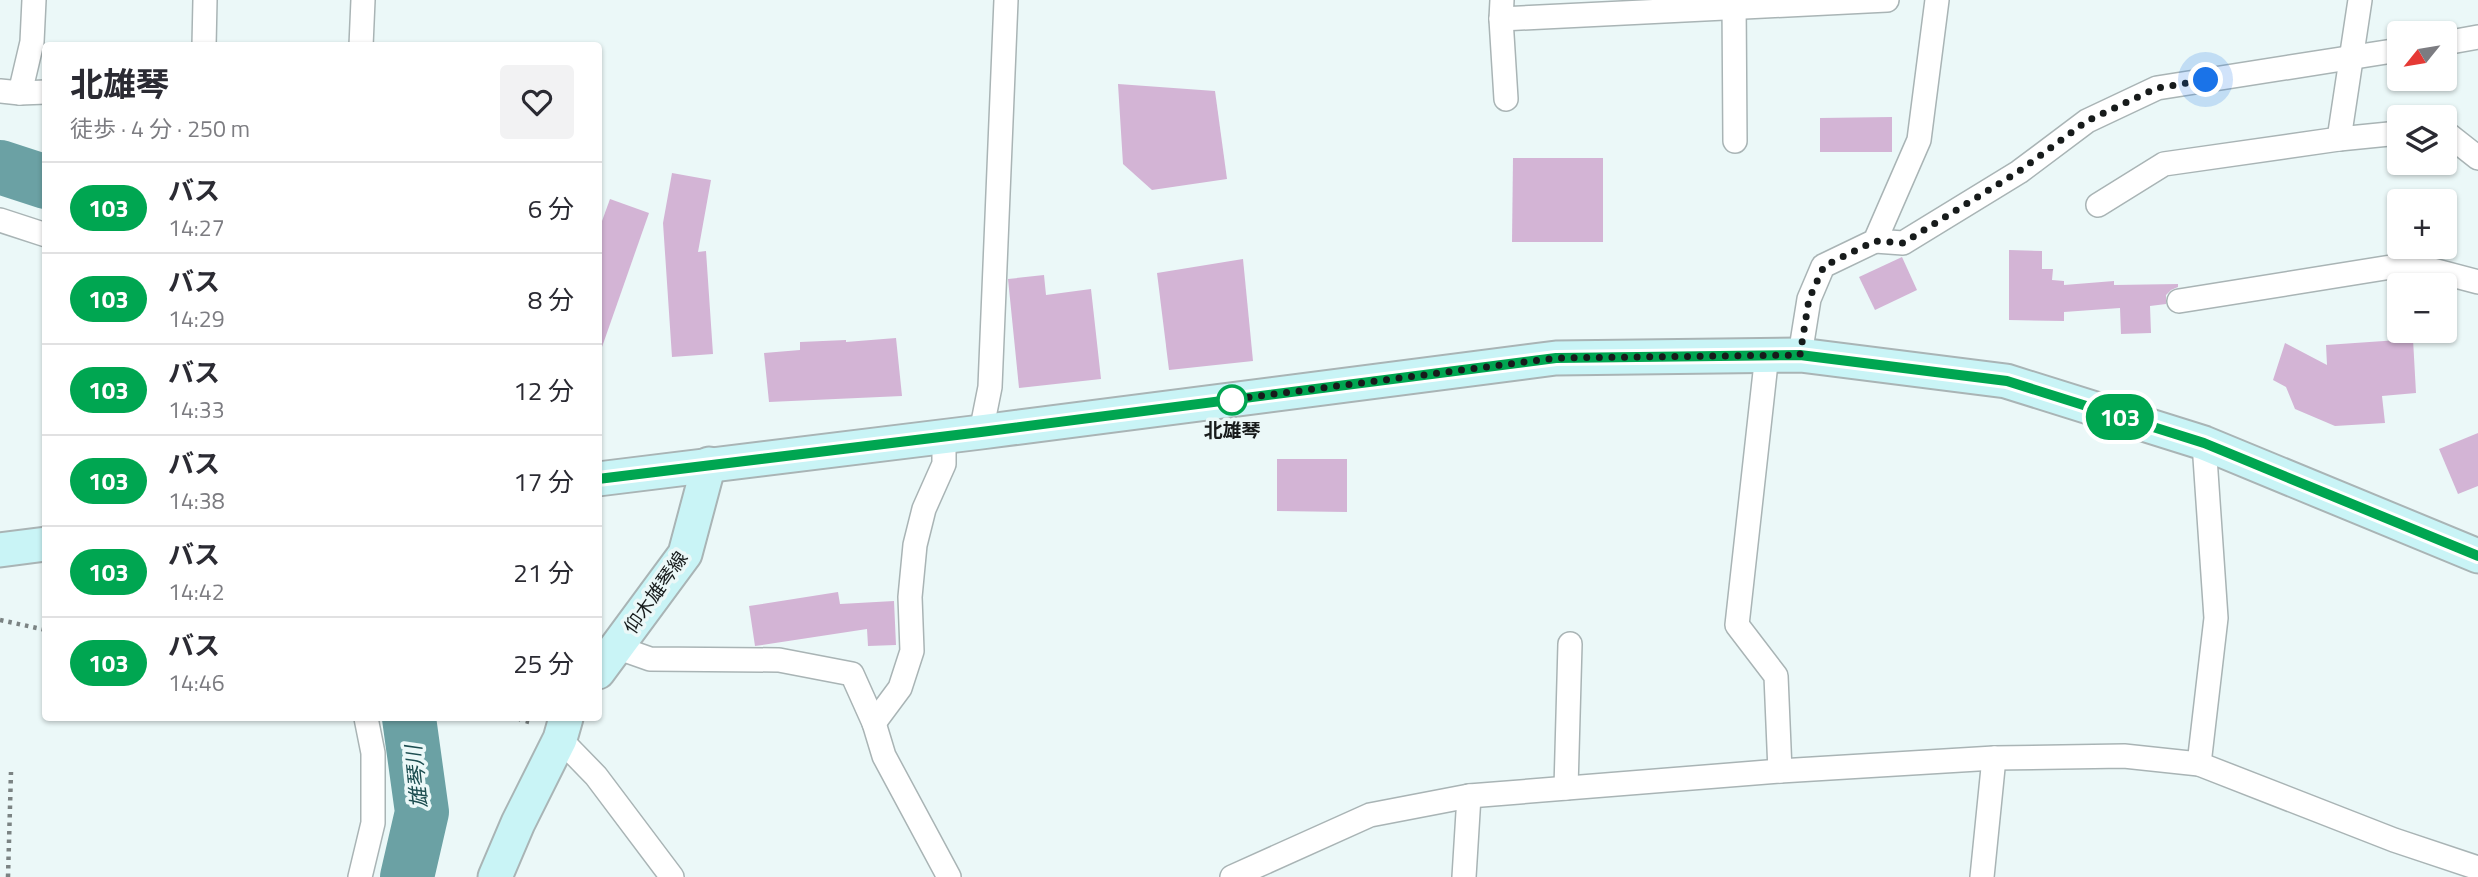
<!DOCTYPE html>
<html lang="ja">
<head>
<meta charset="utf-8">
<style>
	body { margin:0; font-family:"Titillium Web","Noto Sans JP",sans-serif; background:#f2f2f3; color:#2b2b33; height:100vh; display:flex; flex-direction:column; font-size:26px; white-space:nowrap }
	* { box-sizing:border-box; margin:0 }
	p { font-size:23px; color:#7c7c81 }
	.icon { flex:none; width:38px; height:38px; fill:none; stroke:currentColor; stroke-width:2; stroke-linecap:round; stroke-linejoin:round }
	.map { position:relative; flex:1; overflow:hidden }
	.details { position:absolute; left:42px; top:42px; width:560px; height:679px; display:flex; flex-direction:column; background:#fff; border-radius:7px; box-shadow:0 2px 5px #0004 }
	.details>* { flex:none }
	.badge { padding:0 14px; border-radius:23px; font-size:24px; line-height:46px }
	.needle { width:46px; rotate:240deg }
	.buttons { position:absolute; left:2387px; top:21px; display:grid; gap:14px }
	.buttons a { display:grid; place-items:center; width:70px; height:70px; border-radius:7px; background:#fff; box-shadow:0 2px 5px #0004; font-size:35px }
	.you { position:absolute; width:35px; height:35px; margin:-18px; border:5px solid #fff; border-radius:50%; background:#1a73e8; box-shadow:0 0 0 10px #1a73e833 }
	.map>.badge { position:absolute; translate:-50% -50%; box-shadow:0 0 0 4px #fff }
	.round { display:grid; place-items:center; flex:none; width:74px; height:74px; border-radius:7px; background:#f2f2f3 }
	.overview { display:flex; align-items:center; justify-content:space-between; height:119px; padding:0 28px }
	h1 { font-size:33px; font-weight:700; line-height:52px }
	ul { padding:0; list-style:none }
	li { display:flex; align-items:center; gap:21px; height:91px; padding:0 28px; border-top:2px solid #e1e1e2 }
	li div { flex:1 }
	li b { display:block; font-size:26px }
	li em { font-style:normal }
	li .badge { min-width:77px; font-weight:700; text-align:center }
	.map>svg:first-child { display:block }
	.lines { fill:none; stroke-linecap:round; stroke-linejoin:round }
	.river { stroke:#6ba1a4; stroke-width:54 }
	.building { fill:#d3b4d5 }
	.street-casing { stroke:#a9b4b5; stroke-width:26 }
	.secondary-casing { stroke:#a9b4b5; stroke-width:37 }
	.path { stroke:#7b8383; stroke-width:4.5; stroke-dasharray:3.5 5; stroke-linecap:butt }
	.street { stroke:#fff; stroke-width:23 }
	.secondary { stroke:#c9f4f6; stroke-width:33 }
	.line-casing { stroke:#fff; stroke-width:16 }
	.line { stroke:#00a651; stroke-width:10 }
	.walk { stroke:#171b1b; stroke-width:7; stroke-dasharray:0 12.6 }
	.stop-dot { fill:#fff; stroke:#00a651; stroke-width:3.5 }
	.labels { text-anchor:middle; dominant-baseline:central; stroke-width:7; stroke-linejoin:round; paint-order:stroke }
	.stop-label { font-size:19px; font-weight:bold; fill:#171b1b; stroke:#ebf8f8 }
	.street-label { font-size:19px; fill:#171b1b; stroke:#ebf8f8 }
	.water-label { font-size:21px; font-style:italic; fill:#1c4d50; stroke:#ebf8f8 }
</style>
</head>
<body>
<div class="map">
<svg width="2478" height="877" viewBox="0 0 2478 877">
	<rect width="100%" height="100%" fill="#ebf8f8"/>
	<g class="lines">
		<!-- river -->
		<g class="river">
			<polyline points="0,167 46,182"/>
			<polyline points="407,877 422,812 409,718"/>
		</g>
	</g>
	<!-- building -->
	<g class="building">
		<polygon points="1118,84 1215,91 1227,179 1152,190 1123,164"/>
		<polygon points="1892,117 1892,152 1820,152 1820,118"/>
		<polygon points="1513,158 1603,158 1603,242 1512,242"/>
		<polygon points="672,173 711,180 698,252 706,251 713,354 672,357 663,223"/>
		<polygon points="610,199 649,213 602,347 598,347 598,232"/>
		<polygon points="2009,250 2042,251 2042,269 2053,269 2052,280 2064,281 2064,285 2114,281 2114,285 2178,284 2178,287 2171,290 2166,295 2166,304 2150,306 2151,333 2121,334 2120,308 2064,312 2064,321 2009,320"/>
		<polygon points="1902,257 1917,290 1875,310 1859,277"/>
		<polygon points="1243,259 1253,361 1169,370 1157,273"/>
		<polygon points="1044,275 1046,295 1091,289 1101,379 1019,388 1008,279"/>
		<polygon points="896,338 902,396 769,402 764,353 800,350 800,342 846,340 846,342"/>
		<polygon points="2413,339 2416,393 2382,396 2385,423 2335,426 2295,409 2286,387 2273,380 2285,343 2327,365 2326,345"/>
		<polygon points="2478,433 2478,486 2458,494 2439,449"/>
		<polygon points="1277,459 1347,459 1347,512 1277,511"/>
		<polygon points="838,592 840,604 894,601 896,645 868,646 867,629 755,646 749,606"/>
	</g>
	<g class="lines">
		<defs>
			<g id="street">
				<polyline points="1502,0 1501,19 1887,0"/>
				<polyline points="1734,0 1735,141"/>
				<polyline points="1501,19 1506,99"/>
				<polyline points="2445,43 2478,37"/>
				<polyline points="204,46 205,0"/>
				<polyline points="361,46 363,0"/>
				<polyline points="0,91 20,93 46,92"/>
				<polyline points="20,93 32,42 34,0"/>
				<polyline points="2445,132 2478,158"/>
				<polyline points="2339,139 2360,0"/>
				<polyline points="2098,205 2164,164 2339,139 2399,133"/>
				<polyline points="0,220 46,235"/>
				<polyline points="1875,241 1903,243 2019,172 2087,121 2157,88 2399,50"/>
				<polyline points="2179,301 2410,264 2478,282"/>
				<polyline points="1767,354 1737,625 1776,676 1780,771"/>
				<polyline points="1800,355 1809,299 1823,266 1875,241 1919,140 1937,0"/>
				<polyline points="981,432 990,387 1006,0"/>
				<polyline points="616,647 650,659 779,660 852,674 874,723 884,756 949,877"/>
				<polyline points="874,723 900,688 912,651 910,597 915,545 924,509 944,464 944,436"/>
				<polyline points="560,739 596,776 672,877"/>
				<polyline points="2199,764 2216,618 2204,443"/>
				<polyline points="1566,788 1570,644"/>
				<polyline points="360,877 373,823 373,753 366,718"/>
				<polyline points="1232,877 1370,815 1469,796 1780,771 1994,758 2124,756 2199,764 2394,840 2478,868"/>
				<polyline points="1464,877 1469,796"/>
				<polyline points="1982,877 1994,758"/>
			</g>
			<g id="secondary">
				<polyline points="598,479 981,432 1556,358 1800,355 2006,381 2204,443 2478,556"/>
				<polyline points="0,550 46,544"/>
				<polyline points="598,672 685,554 709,464"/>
				<polyline points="495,877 518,823 560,739 566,718"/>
			</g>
		</defs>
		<!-- street casing -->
		<use href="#street" class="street-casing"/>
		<!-- secondary casing -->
		<use href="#secondary" class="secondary-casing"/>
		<!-- path -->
		<g class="path">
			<polyline points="0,620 46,630"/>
			<polyline points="518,718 521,720 533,723"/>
			<polyline points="8,877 11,772"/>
		</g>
		<!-- street -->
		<use href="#street" class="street"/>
		<!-- secondary -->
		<use href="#secondary" class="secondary"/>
	</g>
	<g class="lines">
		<defs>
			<polyline id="line" points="598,479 981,432 1556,358 1800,355 2007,381 2204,443 2478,556"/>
		</defs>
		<!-- line casing -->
		<use href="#line" class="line-casing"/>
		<!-- line -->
		<use href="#line" class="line"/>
		<!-- walk -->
		<polyline class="walk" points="1232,400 1228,400 1556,358 1800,355 1809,299 1824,266 1875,241 1903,243 2018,172 2087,121 2157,88 2206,80"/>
	</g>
	<!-- markers -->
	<circle class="stop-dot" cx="1232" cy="400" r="14"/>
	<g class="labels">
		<!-- stop labels -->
		<g class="stop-label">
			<text x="1232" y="429">北雄琴</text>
		</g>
		<!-- street labels -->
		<g class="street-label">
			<text transform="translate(655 592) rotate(-55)">仰木雄琴線</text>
		</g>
		<!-- water labels -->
		<g class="water-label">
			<text transform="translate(416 777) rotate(-96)">雄琴川</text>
		</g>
	</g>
</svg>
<div class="buttons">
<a><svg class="needle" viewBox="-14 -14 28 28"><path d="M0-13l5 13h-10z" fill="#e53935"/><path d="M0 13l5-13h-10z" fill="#7c7c81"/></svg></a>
<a><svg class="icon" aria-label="layers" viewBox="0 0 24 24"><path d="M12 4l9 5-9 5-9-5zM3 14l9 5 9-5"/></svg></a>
<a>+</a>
<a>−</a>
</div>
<div class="you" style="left:2206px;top:80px"></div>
<b class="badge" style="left:2120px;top:417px;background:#00a651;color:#fff">103</b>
<section class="details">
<div class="overview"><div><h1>北雄琴</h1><p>徒歩 · 4 分 · 250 m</p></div><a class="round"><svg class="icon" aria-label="heart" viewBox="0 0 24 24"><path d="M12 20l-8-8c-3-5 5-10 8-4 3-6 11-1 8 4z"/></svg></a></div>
<ul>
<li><span class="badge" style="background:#00a651;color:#fff">103</span><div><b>バス</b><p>14:27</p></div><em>6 分</em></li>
<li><span class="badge" style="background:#00a651;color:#fff">103</span><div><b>バス</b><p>14:29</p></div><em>8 分</em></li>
<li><span class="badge" style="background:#00a651;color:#fff">103</span><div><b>バス</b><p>14:33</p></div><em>12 分</em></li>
<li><span class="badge" style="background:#00a651;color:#fff">103</span><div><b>バス</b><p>14:38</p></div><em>17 分</em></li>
<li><span class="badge" style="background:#00a651;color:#fff">103</span><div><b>バス</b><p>14:42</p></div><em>21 分</em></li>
<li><span class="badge" style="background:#00a651;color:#fff">103</span><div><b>バス</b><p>14:46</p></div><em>25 分</em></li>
</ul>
</section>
</div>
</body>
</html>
